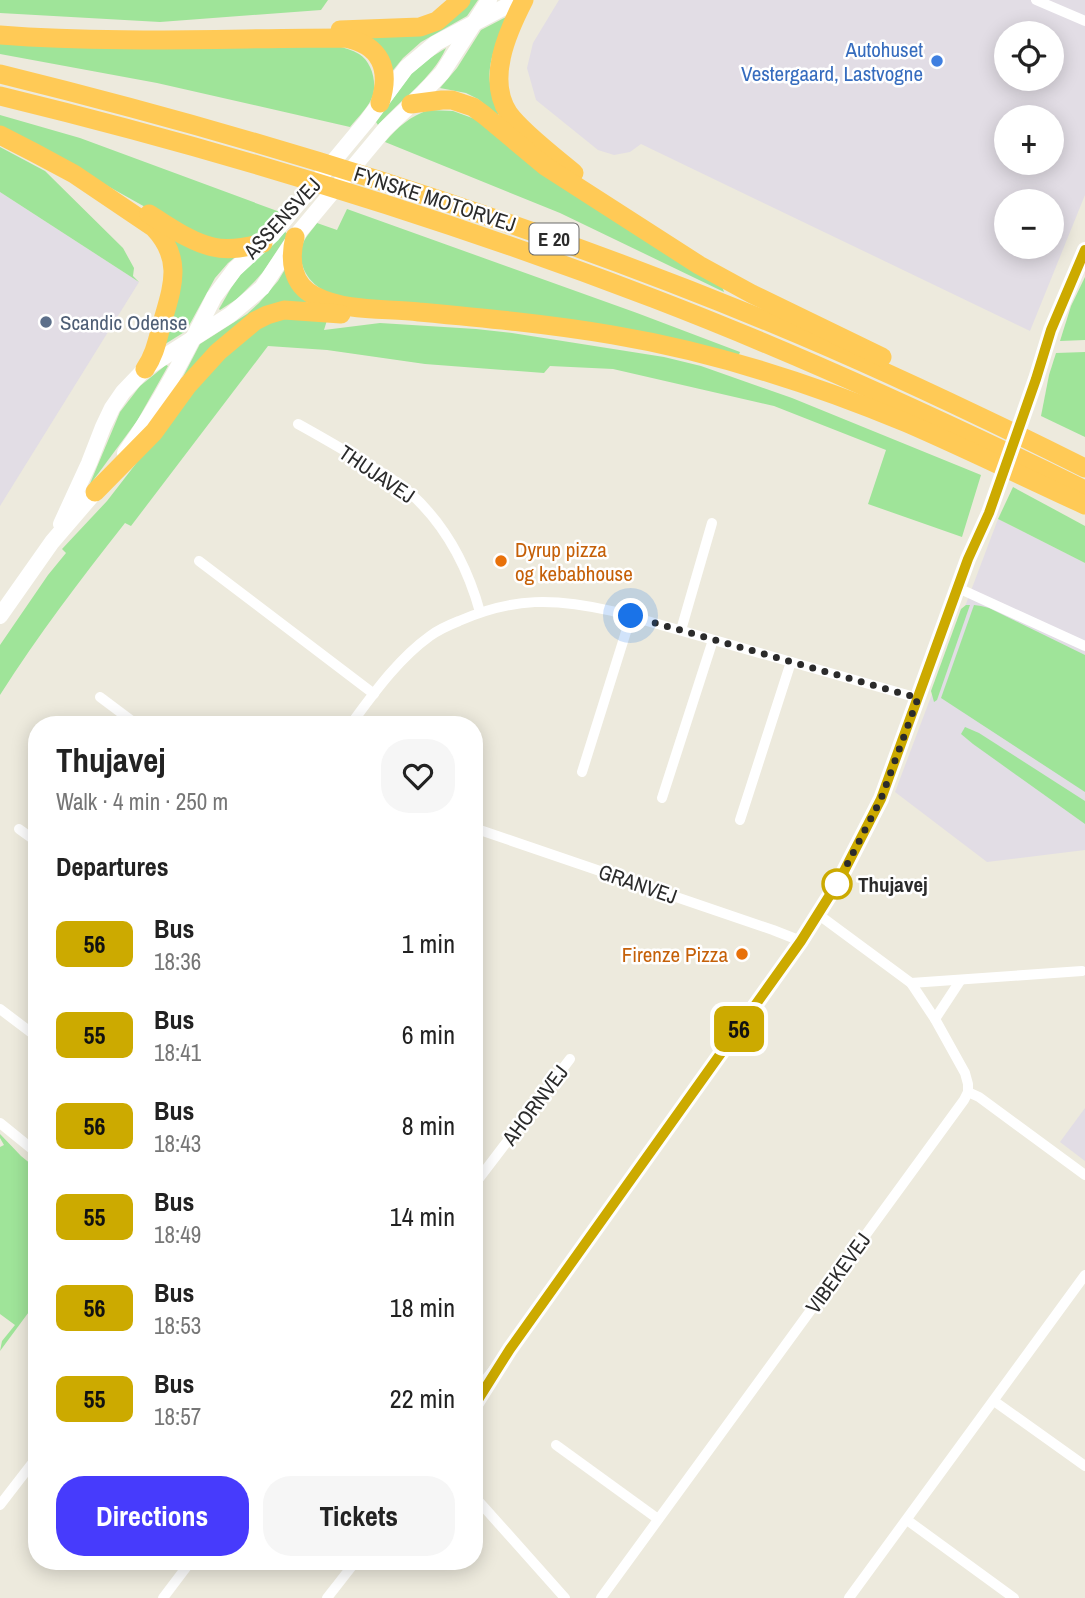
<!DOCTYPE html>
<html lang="en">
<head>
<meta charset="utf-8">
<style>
	body { margin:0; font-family:"Archivo Narrow",sans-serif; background:#f6f6f6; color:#222; height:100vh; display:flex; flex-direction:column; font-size:26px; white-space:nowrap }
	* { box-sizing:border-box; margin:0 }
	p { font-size:23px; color:#767676 }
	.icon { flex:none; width:38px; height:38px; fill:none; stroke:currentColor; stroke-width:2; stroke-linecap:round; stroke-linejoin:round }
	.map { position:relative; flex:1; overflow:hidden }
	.details { position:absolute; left:28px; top:716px; width:455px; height:854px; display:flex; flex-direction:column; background:#fff; border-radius:28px; box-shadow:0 4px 18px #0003 }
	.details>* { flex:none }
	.badge { padding:0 14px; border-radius:10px; font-size:24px; line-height:46px }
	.tools { position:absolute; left:994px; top:21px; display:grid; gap:14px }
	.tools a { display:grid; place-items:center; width:70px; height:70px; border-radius:50%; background:#fff; box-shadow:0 4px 18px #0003; font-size:35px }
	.you { position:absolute; width:35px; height:35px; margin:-18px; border:5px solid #fff; border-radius:50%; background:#1a73e8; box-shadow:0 0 0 10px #1a73e833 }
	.map>.badge { position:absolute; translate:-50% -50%; box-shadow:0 0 0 4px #fff }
	h2 { padding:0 28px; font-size:26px; line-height:63px }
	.round { display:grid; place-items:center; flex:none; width:74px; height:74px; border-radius:28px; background:#f6f6f6 }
	.overview { display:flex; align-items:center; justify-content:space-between; height:119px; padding:0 28px }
	h1 { font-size:33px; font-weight:700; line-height:52px }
	.action { display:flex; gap:14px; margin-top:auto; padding:14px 28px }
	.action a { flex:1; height:80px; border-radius:28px; background:#473bfc; color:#fff; font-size:28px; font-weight:700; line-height:80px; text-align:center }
	.action a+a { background:#f6f6f6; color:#222 }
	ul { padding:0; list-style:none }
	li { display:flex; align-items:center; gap:21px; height:91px; padding:0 28px }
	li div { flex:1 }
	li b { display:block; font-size:26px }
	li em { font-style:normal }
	li .badge { min-width:77px; font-weight:700; text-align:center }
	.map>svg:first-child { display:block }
	.industrial { fill:#e2dde5; fill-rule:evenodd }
	.green { fill:#9fe499 }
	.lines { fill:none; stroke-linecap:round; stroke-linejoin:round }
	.street { stroke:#fff; stroke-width:10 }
	.secondary { stroke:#fff; stroke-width:16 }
	.highway { stroke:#ffca56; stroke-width:19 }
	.line-casing { stroke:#fff; stroke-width:16 }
	.line { stroke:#ca0; stroke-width:10 }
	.walk { stroke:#2b2b2b; stroke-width:7; stroke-dasharray:0 12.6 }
	.shop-dot { fill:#3f7fe0; stroke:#fff; stroke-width:2.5 }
	.service-dot { fill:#5c6f8a; stroke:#fff; stroke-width:2.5 }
	.food-dot { fill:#e8710a; stroke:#fff; stroke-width:2.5 }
	.stop-dot { fill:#fff; stroke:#ca0; stroke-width:3.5 }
	.labels { text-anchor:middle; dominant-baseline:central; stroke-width:5; stroke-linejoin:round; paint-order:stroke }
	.shield { fill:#fff; stroke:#6b6b6b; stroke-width:2 }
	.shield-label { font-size:19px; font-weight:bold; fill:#2b2b2b }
	.shop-label { font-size:21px; fill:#366cbe; stroke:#fff; text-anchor:end }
	.street-label { font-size:21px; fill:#2b2b2b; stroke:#fff }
	.service-label { font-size:21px; fill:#4e5e75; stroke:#fff; text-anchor:start }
	.food-label { font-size:21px; fill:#c56008; stroke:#fff; text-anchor:start }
	.stop-label { font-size:21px; font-weight:bold; fill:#2b2b2b; stroke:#fff; text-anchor:start }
</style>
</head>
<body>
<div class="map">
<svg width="1085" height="1598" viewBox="0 0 1085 1598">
	<rect width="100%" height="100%" fill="#edeadd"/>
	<!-- industrial -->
	<g class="industrial">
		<path d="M559 0H1085V195L1030 331 641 144 630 152 614 155 598 150 536 100 527 68 533 43ZM1006 33H1052V79H1006ZM1006 117H1052V163H1006ZM1006 201H1052V247H1006Z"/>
		<polygon points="0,192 139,282 0,506"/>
		<polygon points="998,519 1085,563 1085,850 987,862 895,792"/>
		<polygon points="1085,1108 1085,1161 1060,1142"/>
	</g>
	<!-- green -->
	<g class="green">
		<polygon points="0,0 328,0 321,10 160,22 0,13"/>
		<polygon points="467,0 478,0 467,16 421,42 403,58 390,74 356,34 406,34"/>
		<path d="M506 17C499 38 487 61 490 83 491 94 496 105 499 116L478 99 466 93 440 88 457 68 481 30Z"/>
		<path d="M0 39 337 46C345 48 352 50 359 54 371 61 377 81 373 95 369 107 358 117 350 127L157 83 0 54Z"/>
		<path d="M446 48C432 79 401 99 378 125L376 122 411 74 430 58Z"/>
		<path d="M429 110 453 111 475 119 722 286 724 292 560 213 385 142C398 127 410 116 429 110Z"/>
		<polygon points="0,115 80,138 280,212 266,229 259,234 249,238 226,242 188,231 63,161 0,128"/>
		<polygon points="0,147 45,171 123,248 134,268 133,276 139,282 0,192"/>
		<path d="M347 209 637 313 740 352 738 357 376 303C361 300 346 299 332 294 310 287 294 264 304 241 307 235 313 229 317 223L337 230Z"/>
		<polygon points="285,232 288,234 263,272 255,281 237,299 220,310 219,309 231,288 241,274"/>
		<polygon points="169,237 239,254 228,263 215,278 186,331 162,346"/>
		<polygon points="287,266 314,301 284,305 174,394 200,344 247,314 259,303 278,281"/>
		<polygon points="1085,277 1085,340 1060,341 1071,306"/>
		<path d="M328 317 324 330 380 323 476 329 512 333 664 357 701 366 792 398 981 475 962 537 868 504 886 450 774 406 613 369 550 366 544 373 425 364 327 350 268 346 131 526 125 523C81 579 38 635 0 695V645L48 575 66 553 62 549 107 501 207 372 270 318Z"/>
		<polygon points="1085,352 1085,437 1041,416 1049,375 1056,353"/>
		<polygon points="166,365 168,366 137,421 89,486 120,412 140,386"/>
		<polygon points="1013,487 1085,526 1085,563 998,519"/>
		<polygon points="966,605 970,605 937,700 934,702 931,691 961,609"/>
		<polygon points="974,605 981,606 989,608 1085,655 1085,792 941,698"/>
		<polygon points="965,727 979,733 1085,801 1085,824 973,744 961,734"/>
		<polygon points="0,1134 21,1156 37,1169 37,1301 0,1351 2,1341 15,1325 0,1314 0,1147 4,1145 0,1138"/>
	</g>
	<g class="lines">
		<!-- street -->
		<g class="street">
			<polyline points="1036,0 1085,21"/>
			<path d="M298 424C320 436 342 449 364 462 379 471 396 480 409 492 445 524 467 565 480 612"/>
			<polyline points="1016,436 1051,330 1085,250"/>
			<polyline points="199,561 374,694"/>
			<polyline points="958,588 1085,646"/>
			<polyline points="681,630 712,523"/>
			<polyline points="100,697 136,724"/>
			<path d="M351 724C374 693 398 659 430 636 438 630 449 625 459 621 514 597 555 598 612 611L918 698"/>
			<polyline points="582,772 631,616"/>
			<polyline points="662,798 713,640"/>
			<polyline points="740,820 791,662"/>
			<polyline points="474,828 773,930 801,941"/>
			<polyline points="19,829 37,842"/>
			<polyline points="911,983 1082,971"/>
			<polyline points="0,1009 37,1037"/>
			<polyline points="935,1019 960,981"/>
			<polyline points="968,1092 979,1097 1085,1175"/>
			<polyline points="0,1123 37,1153"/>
			<polyline points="474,1185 570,1059"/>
			<polyline points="474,1394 510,1349 601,1224 801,941 840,879 881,799 968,559 989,513 1006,465"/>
			<polyline points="994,1401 1085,1466"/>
			<polyline points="474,1406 485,1390"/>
			<polyline points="556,1445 658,1519"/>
			<polyline points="474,1496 565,1598"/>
			<polyline points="0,1505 37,1457"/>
			<polyline points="907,1520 1014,1598"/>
			<polyline points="163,1598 191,1561"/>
			<polyline points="327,1598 356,1561"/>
			<polyline points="601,1598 964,1100 968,1092 968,1084 965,1073 935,1019 911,983 819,915"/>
			<polyline points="849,1598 1085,1275"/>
		</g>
		<!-- secondary -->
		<g class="secondary">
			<path d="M125 453C160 404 187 351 214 297L235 269 273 234 366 122 406 68 436 43 518 0"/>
			<polyline points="61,524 89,463 103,427 112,408 123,392 145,369 230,315 262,288 300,231 385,129 423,93 442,73 489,0"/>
			<polyline points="0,616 52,542 101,485"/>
		</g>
		<!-- highway -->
		<g class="highway">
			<path d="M524 0C507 33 486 80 509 114 523 133 555 157 574 173"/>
			<polyline points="340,30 420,27 437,21 461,0"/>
			<path d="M0 35C115 44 230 38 345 38 381 45 391 69 380 103"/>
			<path d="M0 74C264 139 523 220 774 324 880 368 983 417 1085 468"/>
			<path d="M0 96C222 150 441 217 655 299 801 355 944 421 1085 490"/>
			<polyline points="411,104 442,100 452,100 473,107 484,115 545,166 699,265 752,294 882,357"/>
			<path d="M0 135 35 153 74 174 154 228C185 261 171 290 161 327 157 342 154 356 145 369"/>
			<path d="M149 214C169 226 190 242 213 247 230 251 248 247 263 243"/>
			<path d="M295 237C289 260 292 285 315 296 346 312 385 308 419 312 484 318 549 324 613 335 714 352 813 384 907 423 967 449 1026 478 1085 505"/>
			<polyline points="95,492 154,432 188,385 218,352 255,321 267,315 284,310 341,314"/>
		</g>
	</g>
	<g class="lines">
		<defs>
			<polyline id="line" points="474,1406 510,1349 801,941 840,879 881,799 968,559 989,513 1036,379 1051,330 1085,250"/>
		</defs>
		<!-- line casing -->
		<use href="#line" class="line-casing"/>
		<!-- line -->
		<use href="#line" class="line"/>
		<!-- walk -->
		<polyline class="walk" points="631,616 918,698 881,799 837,884"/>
	</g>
	<!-- markers -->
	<circle class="shop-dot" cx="937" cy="61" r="7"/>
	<circle class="service-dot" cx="46" cy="322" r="7"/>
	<g class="food-dot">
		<circle cx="501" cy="561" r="7"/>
		<circle cx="742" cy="954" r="7"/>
	</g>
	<circle class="stop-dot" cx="837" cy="884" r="14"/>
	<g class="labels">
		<!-- shield labels -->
		<rect class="shield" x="529.5" y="223.5" width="49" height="31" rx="5"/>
		<g class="shield-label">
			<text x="554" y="239">E 20</text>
		</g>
		<!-- shop labels -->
		<g class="shop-label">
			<text x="923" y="49">Autohuset<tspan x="923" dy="24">Vestergaard, Lastvogne</tspan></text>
		</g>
		<!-- street labels -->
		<g class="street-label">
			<text transform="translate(435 199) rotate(18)">FYNSKE MOTORVEJ</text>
			<text transform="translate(282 218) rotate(-47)">ASSENSVEJ</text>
			<text transform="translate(377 474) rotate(34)">THUJAVEJ</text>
			<text transform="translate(638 884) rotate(19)">GRANVEJ</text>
			<text transform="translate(535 1105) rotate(-53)">AHORNVEJ</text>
			<text transform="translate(838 1273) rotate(-54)">VIBEKEVEJ</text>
		</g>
		<!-- service labels -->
		<g class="service-label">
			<text x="60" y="322">Scandic Odense</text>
		</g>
		<!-- food labels -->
		<g class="food-label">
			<text x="515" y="549">Dyrup pizza<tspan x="515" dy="24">og kebabhouse</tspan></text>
			<text x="728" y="954" text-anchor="end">Firenze Pizza</text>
		</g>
		<!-- stop labels -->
		<g class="stop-label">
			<text x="858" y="884">Thujavej</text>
		</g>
	</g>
</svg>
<div class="tools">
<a><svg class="icon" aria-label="locate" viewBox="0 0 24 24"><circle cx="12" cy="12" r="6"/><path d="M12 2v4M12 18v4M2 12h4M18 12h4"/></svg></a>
<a>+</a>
<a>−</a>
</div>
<div class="you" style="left:631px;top:616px"></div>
<b class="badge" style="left:739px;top:1029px;background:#ca0;color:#111">56</b>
<section class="details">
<div class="overview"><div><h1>Thujavej</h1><p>Walk · 4 min · 250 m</p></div><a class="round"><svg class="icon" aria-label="heart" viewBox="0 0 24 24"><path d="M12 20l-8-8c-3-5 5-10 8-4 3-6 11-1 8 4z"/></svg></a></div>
<h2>Departures</h2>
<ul>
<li><span class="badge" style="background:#ca0;color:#111">56</span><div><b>Bus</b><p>18:36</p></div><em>1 min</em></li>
<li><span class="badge" style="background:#ca0;color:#111">55</span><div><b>Bus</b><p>18:41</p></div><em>6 min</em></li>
<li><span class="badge" style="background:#ca0;color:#111">56</span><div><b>Bus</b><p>18:43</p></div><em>8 min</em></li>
<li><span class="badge" style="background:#ca0;color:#111">55</span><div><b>Bus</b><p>18:49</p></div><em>14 min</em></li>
<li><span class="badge" style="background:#ca0;color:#111">56</span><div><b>Bus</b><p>18:53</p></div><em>18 min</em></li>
<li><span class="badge" style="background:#ca0;color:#111">55</span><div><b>Bus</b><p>18:57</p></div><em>22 min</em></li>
</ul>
<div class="action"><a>Directions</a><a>Tickets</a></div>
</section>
</div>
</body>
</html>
